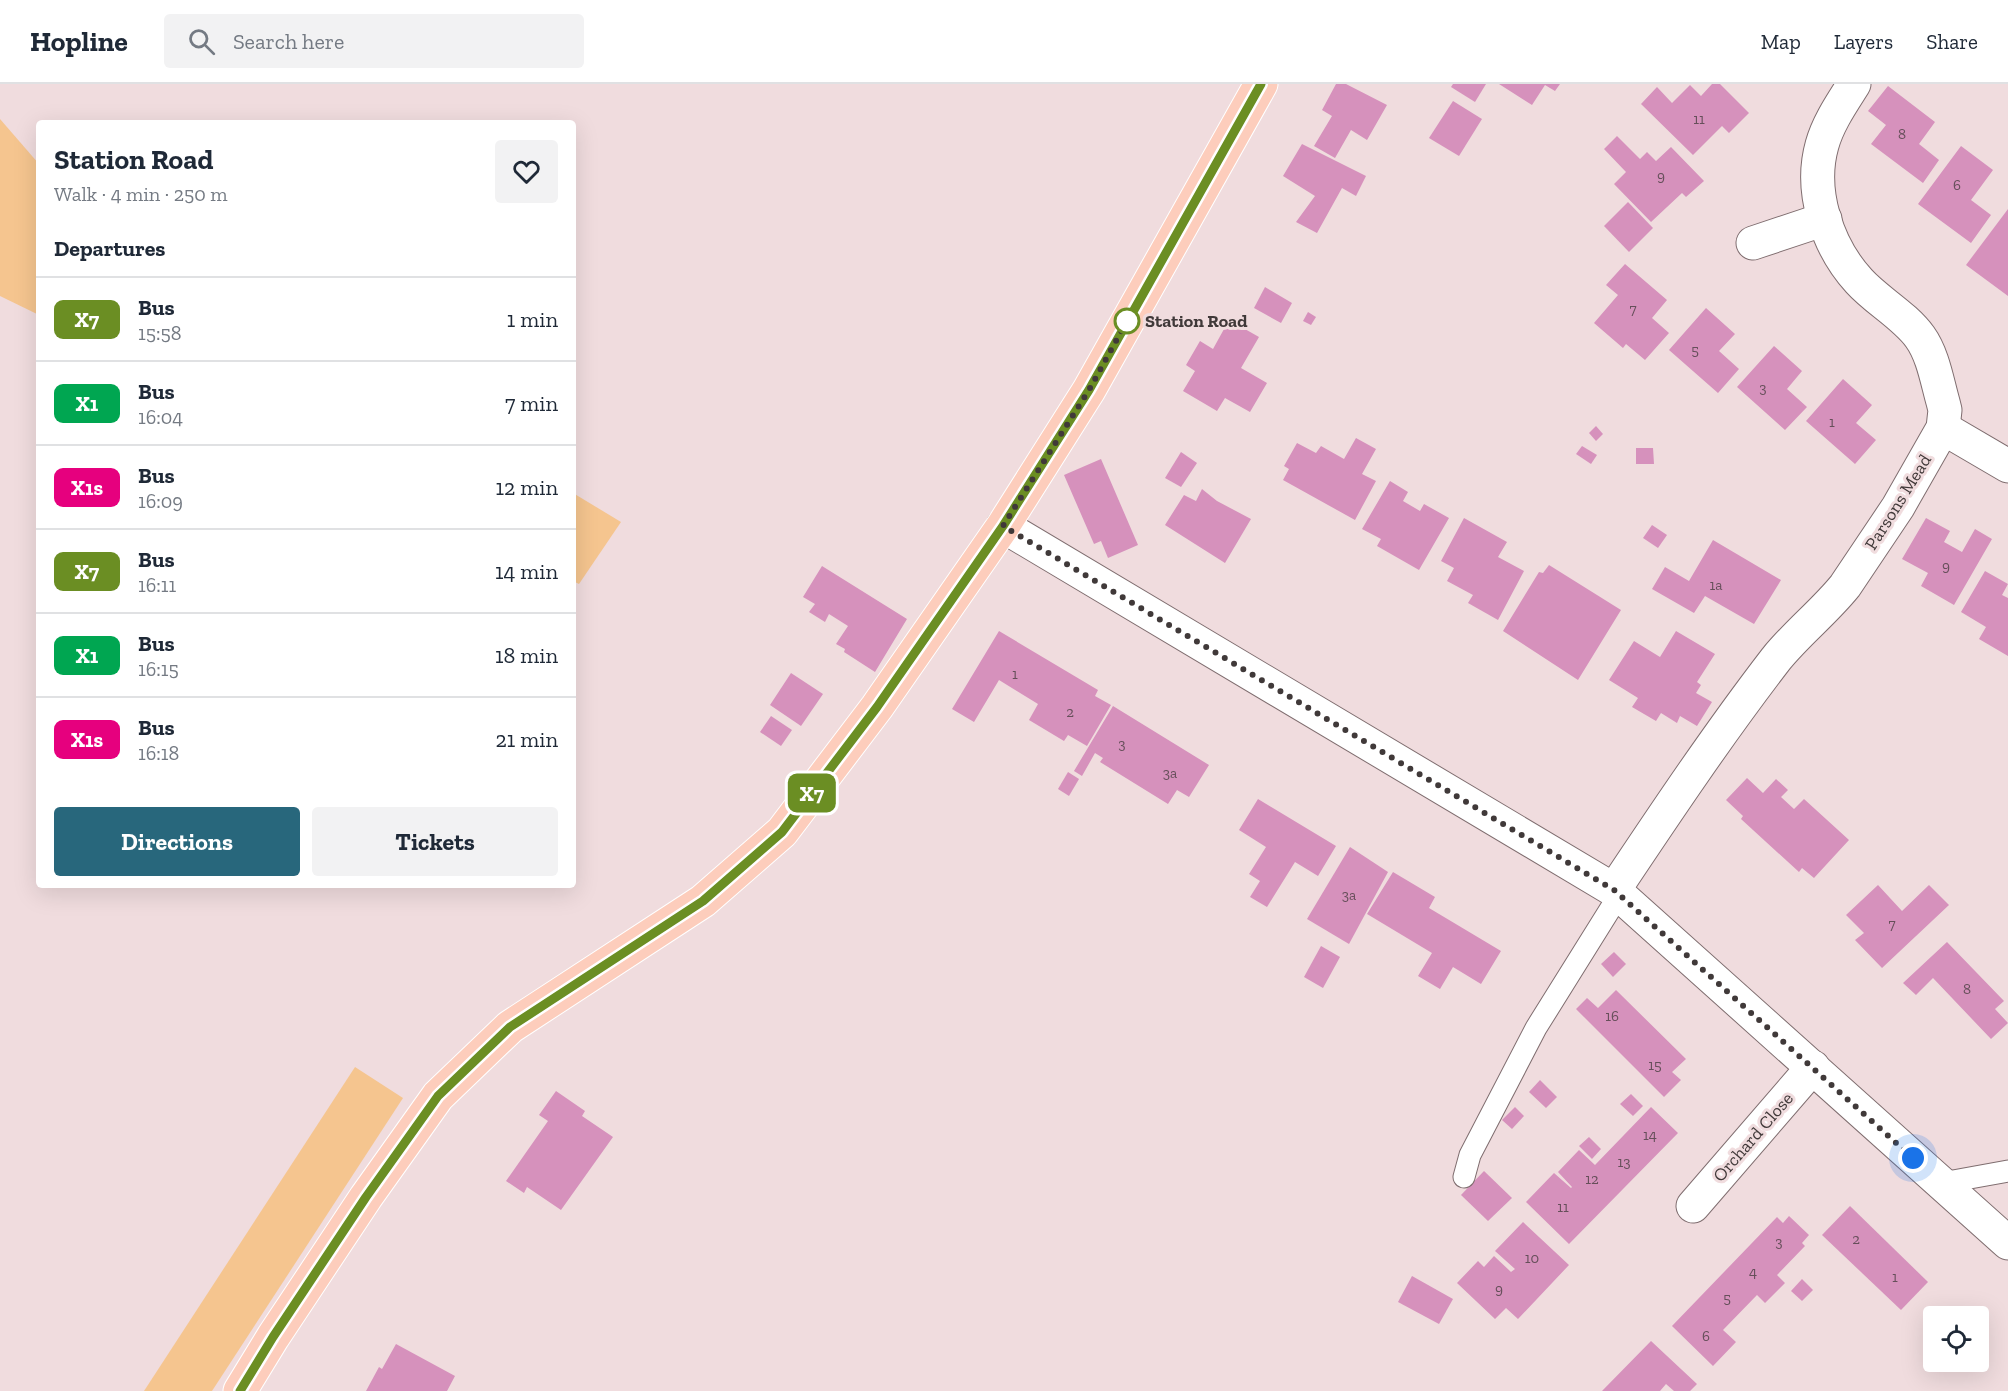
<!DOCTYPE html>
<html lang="en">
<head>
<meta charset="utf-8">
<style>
	body { margin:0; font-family:"Zilla Slab",serif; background:#f2f2f3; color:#1f2937; height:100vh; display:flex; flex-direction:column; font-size:22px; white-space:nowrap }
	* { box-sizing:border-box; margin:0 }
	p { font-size:20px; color:#747a83 }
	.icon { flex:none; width:33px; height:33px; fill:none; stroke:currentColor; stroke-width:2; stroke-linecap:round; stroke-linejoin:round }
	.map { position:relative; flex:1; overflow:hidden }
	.side { position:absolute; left:36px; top:36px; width:540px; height:768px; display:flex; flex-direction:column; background:#fff; border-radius:6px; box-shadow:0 6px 24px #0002 }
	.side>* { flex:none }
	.badge { padding:0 12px; border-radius:9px; font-size:21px; line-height:39px }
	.controls { position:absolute; left:1923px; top:1222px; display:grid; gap:12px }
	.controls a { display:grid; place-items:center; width:66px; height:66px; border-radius:6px; background:#fff; box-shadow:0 6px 24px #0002; font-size:30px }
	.you { position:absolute; width:30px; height:30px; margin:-15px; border:4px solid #fff; border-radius:50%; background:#1a73e8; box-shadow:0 0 0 9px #1a73e833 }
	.map>.badge { position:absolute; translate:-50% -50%; box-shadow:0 0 0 3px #fff }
	h2 { padding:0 18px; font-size:22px; line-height:54px }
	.round { display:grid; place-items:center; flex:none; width:63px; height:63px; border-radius:6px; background:#f2f2f3 }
	.headline { display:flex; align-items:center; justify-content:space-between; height:102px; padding:0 18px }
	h1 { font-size:28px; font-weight:700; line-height:45px }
	.cta { display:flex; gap:12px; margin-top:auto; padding:12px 18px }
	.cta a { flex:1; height:69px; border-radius:6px; background:#28677c; color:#fff; font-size:24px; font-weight:700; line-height:69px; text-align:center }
	.cta a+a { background:#f2f2f3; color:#1f2937 }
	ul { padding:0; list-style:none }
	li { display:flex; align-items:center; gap:18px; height:84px; padding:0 18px; border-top:2px solid #e0e1e3 }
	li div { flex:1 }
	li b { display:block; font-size:22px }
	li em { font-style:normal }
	li .badge { min-width:66px; font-weight:700; text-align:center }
	header { display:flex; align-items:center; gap:36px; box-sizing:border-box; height:84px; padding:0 30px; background:#fff; border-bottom:2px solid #e0e1e3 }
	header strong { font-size:28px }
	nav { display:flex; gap:33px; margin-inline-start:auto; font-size:21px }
	.search { width:420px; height:54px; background:#f2f2f3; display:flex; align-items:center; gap:15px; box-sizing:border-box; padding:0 21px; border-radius:6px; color:#747a83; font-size:22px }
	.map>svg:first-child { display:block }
	.green { fill:#f5c58f }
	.building { fill:#d691bc }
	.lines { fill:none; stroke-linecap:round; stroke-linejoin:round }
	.service-casing { stroke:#7f6d6f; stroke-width:23 }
	.minor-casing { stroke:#7f6d6f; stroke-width:35 }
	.primary-casing { stroke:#fff; stroke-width:35 }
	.service { stroke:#fff; stroke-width:21 }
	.minor { stroke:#fff; stroke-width:33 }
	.primary { stroke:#fdcdbc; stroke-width:33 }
	.line-casing { stroke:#fff; stroke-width:14 }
	.line { stroke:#6b8e23; stroke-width:9 }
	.walk { stroke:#403939; stroke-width:6; stroke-dasharray:0 10.8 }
	.stop-dot { fill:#fff; stroke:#6b8e23; stroke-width:3 }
	.labels { text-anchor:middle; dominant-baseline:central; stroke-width:6; stroke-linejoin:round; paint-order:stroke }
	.number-label { font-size:15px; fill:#664f5a }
	.stop-label { font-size:18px; font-weight:bold; fill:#403939; stroke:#f0dcde; text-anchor:start }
	.street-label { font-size:18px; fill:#403939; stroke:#f0dcde }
</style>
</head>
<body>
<header>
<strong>Hopline</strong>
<div class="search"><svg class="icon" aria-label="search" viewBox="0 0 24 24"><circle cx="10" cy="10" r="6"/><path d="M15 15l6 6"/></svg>Search here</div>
<nav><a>Map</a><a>Layers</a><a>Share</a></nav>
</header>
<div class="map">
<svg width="2008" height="1307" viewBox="0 0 2008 1307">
	<rect width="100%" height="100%" fill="#f0dcde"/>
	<!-- green -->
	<g class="green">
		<polygon points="0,35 39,80 39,231 0,212"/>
		<polygon points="573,409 621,438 579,500 573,497"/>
		<polygon points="355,983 403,1014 212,1307 144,1307"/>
	</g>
	<!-- building -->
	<g class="building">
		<polygon points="1336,0 1346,0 1387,21 1367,56 1351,46 1335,74 1314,62 1332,32 1322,26"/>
		<polygon points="1453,0 1486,0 1475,18 1451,3"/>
		<polygon points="1499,0 1560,0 1555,7 1545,1 1532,21"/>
		<polygon points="1712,0 1720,0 1749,29 1729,49 1722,42 1693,71 1641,20 1657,3 1672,19 1690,1 1701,12"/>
		<polygon points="1888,2 1935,38 1919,60 1939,76 1923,99 1871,60 1886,41 1868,27"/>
		<polygon points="1453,17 1482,35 1459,72 1429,54"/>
		<polygon points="1617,52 1640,75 1647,68 1656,77 1671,63 1704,97 1686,113 1682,109 1651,138 1614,100 1626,88 1604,65"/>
		<polygon points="1302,60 1366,92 1356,112 1342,104 1317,149 1296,138 1315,112 1283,92"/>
		<polygon points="1961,62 1993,86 1971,116 1991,131 1971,159 1918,120"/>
		<polygon points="1628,118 1653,144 1629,168 1604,142"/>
		<polygon points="2008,125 2008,212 1966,181"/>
		<polygon points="1625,180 1667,216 1652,234 1669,249 1645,276 1626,260 1623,264 1594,239 1618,211 1606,201"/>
		<polygon points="1265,203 1292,219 1281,239 1254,224"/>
		<polygon points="1706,224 1735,250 1719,267 1739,285 1718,309 1669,266"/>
		<polygon points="1308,228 1316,233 1311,241 1303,237"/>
		<polygon points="1229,236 1259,253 1241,284 1267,299 1250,328 1225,314 1217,327 1183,307 1195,287 1186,281 1200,257 1213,265"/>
		<polygon points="1774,262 1802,287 1787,305 1807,323 1785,346 1737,303"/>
		<polygon points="1843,295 1872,321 1856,339 1876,356 1855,380 1806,337"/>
		<polygon points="1596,342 1603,350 1596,357 1589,349"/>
		<polygon points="1356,354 1376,365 1362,390 1376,397 1355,436 1283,396 1289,385 1284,382 1297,359 1316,369 1321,362 1344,375"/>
		<polygon points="1582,362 1597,371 1591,380 1576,370"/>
		<polygon points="1636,364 1653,364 1654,380 1636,380"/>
		<polygon points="1181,368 1197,379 1181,403 1165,394"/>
		<polygon points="1101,375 1138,461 1108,474 1101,457 1094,460 1064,391"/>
		<polygon points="1390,397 1408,408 1403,417 1420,427 1424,420 1449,434 1419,486 1377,462 1381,455 1362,445"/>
		<polygon points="1202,405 1217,417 1251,435 1225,479 1165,441 1184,411 1196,417"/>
		<polygon points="1464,434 1507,458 1498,473 1524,487 1498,536 1468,519 1473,511 1447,497 1454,484 1441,477"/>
		<polygon points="1926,434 1950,447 1944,458 1962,468 1975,445 1992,455 1954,521 1921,502 1928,489 1902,475"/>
		<polygon points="1652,441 1667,451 1658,464 1643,454"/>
		<polygon points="1713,456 1781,496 1754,540 1705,512 1694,529 1652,505 1665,483 1689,497"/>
		<polygon points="1549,481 1621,526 1578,596 1503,547 1539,488 1543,489"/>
		<polygon points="822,482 907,535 875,588 844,568 845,565 836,560 848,542 829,530 825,538 809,528 815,520 803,513"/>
		<polygon points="1985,487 2008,500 2002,511 2008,514 2008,572 1979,555 1986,543 1961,528"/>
		<polygon points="999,547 1098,606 1095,612 1111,621 1087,662 1068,651 1064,657 1029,636 1038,620 999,596 974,638 952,625"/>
		<polygon points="1676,547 1715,570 1697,598 1701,601 1696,609 1712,618 1697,642 1680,632 1677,639 1661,629 1656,637 1632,623 1638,614 1609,596 1634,557 1660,573"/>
		<polygon points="791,589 823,610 801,642 770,621"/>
		<polygon points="1113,622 1209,681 1189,713 1177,706 1168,720 1100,678 1103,674 1095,669 1082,692 1074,687"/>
		<polygon points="771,632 792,646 781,662 760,648"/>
		<polygon points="1068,688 1079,695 1069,712 1058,705"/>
		<polygon points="1747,694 1763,709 1776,695 1788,706 1781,713 1794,725 1804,715 1849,756 1814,794 1802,784 1799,788 1741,735 1743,732 1726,716"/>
		<polygon points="1258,715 1336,762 1318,792 1295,778 1267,823 1250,813 1260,797 1249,790 1266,763 1239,746"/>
		<polygon points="1350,763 1388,788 1349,860 1307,835"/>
		<polygon points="1393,788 1435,813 1429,824 1501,867 1481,900 1453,883 1440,905 1418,892 1432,869 1367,830"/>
		<polygon points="1878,801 1902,827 1929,801 1949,821 1882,884 1855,856 1864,849 1846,831"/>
		<polygon points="1947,858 2004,917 1995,925 2008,939 1991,955 1933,894 1916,911 1903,899"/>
		<polygon points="1321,862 1340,873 1323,904 1304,893"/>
		<polygon points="1614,868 1626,880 1613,893 1601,880"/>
		<polygon points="1616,906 1686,975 1672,988 1681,996 1664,1013 1576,925 1587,914 1598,924"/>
		<polygon points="1540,996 1557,1013 1546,1024 1529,1008"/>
		<polygon points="556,1007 585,1027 582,1032 613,1053 561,1126 527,1103 524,1109 506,1097 548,1037 539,1031"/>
		<polygon points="1631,1010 1643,1022 1633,1032 1620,1020"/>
		<polygon points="1515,1023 1524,1032 1512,1045 1502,1036"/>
		<polygon points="1651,1023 1678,1049 1569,1160 1526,1118 1554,1089 1571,1104 1572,1103 1558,1088 1579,1066 1595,1081"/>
		<polygon points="1589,1053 1601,1065 1592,1075 1579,1062"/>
		<polygon points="1484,1087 1512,1114 1488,1137 1461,1111"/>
		<polygon points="1850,1122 1928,1198 1901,1226 1822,1151"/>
		<polygon points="1789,1132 1809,1151 1802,1159 1805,1162 1777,1191 1785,1199 1765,1219 1757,1211 1723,1246 1736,1258 1713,1282 1672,1242 1777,1133 1783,1139"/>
		<polygon points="1523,1138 1569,1181 1518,1235 1506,1224 1495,1235 1457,1199 1478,1177 1484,1183 1494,1172 1511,1188 1515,1185 1495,1167"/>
		<polygon points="1412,1192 1453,1215 1439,1240 1398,1218"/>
		<polygon points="1802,1195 1813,1206 1802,1217 1791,1207"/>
		<polygon points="1651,1257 1697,1300 1690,1307 1674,1307 1666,1300 1660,1307 1602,1307"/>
		<polygon points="396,1260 455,1292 447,1307 366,1307 379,1283 382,1285"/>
	</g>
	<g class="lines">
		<defs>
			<g id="service">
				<polyline points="1464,1093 1470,1071 1536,944 1619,811"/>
				<polyline points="1942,1099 2008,1087"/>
			</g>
			<g id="minor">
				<polyline points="1753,159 1825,135"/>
				<polyline points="1943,344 2008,382"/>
				<polyline points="1003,442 1614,806 2008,1159"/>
				<path d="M1614 806C1666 728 1719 649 1776 575 1797 549 1824 528 1845 502L1898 423 1943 344 1945 326 1943 318C1937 297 1933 271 1920 253 1904 231 1877 217 1859 197 1827 162 1809 107 1822 61 1828 39 1842 19 1854 0"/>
				<polyline points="1693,1122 1813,983"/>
			</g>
			<polyline id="primary" points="240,1307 273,1253 366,1113 438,1012 510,943 703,817 782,748 877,623 1003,442 1089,306 1261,0"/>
		</defs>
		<!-- service casing -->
		<use href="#service" class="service-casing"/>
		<!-- minor casing -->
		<use href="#minor" class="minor-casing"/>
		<!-- primary casing -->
		<use href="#primary" class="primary-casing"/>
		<!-- service -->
		<use href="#service" class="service"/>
		<!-- minor -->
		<use href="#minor" class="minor"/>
		<!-- primary -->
		<use href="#primary" class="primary"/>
	</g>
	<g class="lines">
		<defs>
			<polyline id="line" points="240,1307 273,1253 366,1113 438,1012 510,943 703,817 782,748 877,623 1003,442 1089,306 1261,0"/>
		</defs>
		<!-- line casing -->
		<use href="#line" class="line-casing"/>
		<!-- line -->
		<use href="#line" class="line"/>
		<!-- walk -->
		<polyline class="walk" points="1127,237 1132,228 1089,306 1003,442 1614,806 1913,1074"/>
	</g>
	<!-- markers -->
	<circle class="stop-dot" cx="1127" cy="237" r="12"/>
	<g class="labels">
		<!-- number labels -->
		<g class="number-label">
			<text x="1699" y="35">11</text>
			<text x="1902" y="50">8</text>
			<text x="1661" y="92">9</text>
			<text x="1957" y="101">6</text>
			<text x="1633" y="225">7</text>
			<text x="1695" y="266">5</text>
			<text x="1763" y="304">3</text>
			<text x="1832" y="338">1</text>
			<text x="1946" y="482">9</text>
			<text x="1716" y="501">1a</text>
			<text x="1015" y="590">1</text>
			<text x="1070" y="628">2</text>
			<text x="1122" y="660">3</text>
			<text x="1170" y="689">3a</text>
			<text x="1349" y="811">3a</text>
			<text x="1892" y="840">7</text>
			<text x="1967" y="905">8</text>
			<text x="1612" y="932">16</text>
			<text x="1655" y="981">15</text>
			<text x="1650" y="1051">14</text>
			<text x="1624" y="1078">13</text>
			<text x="1592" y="1095">12</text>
			<text x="1563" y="1123">11</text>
			<text x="1856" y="1155">2</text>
			<text x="1779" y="1158">3</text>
			<text x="1532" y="1174">10</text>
			<text x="1753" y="1188">4</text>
			<text x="1895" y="1193">1</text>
			<text x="1499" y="1205">9</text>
			<text x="1727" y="1214">5</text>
			<text x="1706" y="1252">6</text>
		</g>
		<!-- stop labels -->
		<g class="stop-label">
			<text x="1145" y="237">Station Road</text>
		</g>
		<!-- street labels -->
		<g class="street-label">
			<text transform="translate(1898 418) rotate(-58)">Parsons Mead</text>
			<text transform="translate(1753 1053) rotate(-49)">Orchard Close</text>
		</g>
	</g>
</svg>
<div class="controls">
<a><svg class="icon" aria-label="locate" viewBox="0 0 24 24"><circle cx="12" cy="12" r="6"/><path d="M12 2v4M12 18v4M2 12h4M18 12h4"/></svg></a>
</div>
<div class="you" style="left:1913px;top:1074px"></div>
<b class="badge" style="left:812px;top:709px;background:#6b8e23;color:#fff">X7</b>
<section class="side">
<div class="headline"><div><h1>Station Road</h1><p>Walk · 4 min · 250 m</p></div><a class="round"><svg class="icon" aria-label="heart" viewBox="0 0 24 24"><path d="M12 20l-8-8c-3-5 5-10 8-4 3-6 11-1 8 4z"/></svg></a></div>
<h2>Departures</h2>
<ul>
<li><span class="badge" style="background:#6b8e23;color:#fff">X7</span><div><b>Bus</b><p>15:58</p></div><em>1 min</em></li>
<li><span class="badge" style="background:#00a651;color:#fff">X1</span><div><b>Bus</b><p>16:04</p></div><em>7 min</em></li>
<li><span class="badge" style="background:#e6007e;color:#fff">X1s</span><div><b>Bus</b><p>16:09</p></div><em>12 min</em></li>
<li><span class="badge" style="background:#6b8e23;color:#fff">X7</span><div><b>Bus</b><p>16:11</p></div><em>14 min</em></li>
<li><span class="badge" style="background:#00a651;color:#fff">X1</span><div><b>Bus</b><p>16:15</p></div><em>18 min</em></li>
<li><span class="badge" style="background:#e6007e;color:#fff">X1s</span><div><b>Bus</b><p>16:18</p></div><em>21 min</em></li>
</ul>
<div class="cta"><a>Directions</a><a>Tickets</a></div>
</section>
</div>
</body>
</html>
